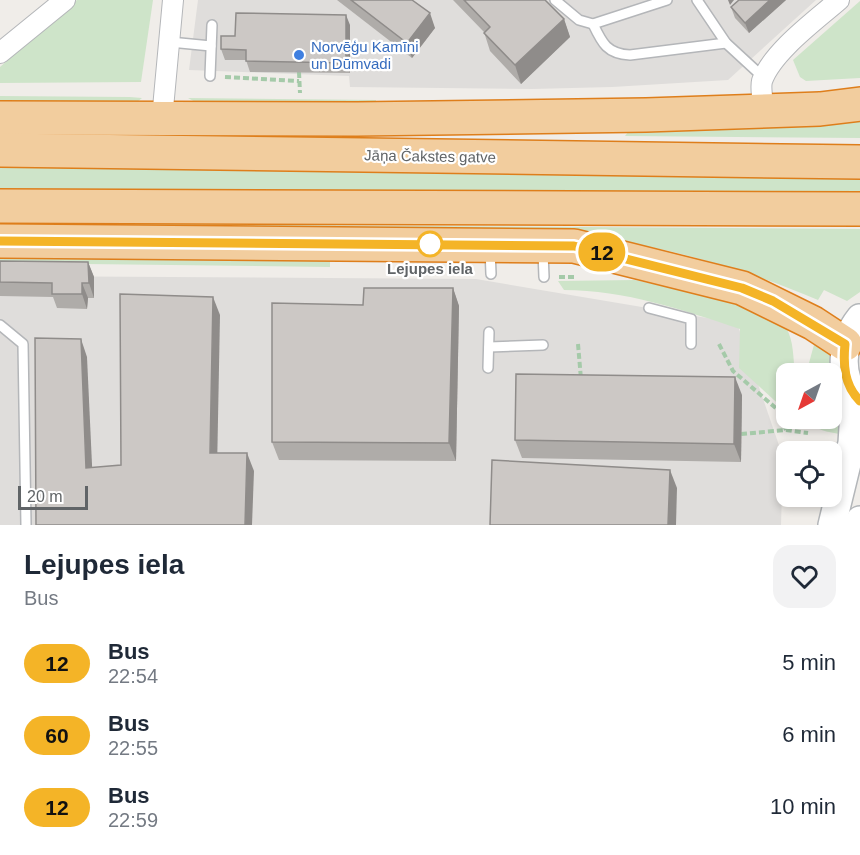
<!DOCTYPE html>
<html lang="en">
<head>
<meta charset="utf-8">
<style>
	body { margin:0; font-family:Arial,sans-serif; background:#f2f2f3; color:#1f2937; height:100vh; display:flex; flex-direction:column; font-size:22px; white-space:nowrap }
	* { box-sizing:border-box; margin:0 }
	p { font-size:20px; color:#747a83 }
	.icon { flex:none; width:33px; height:33px; fill:none; stroke:currentColor; stroke-width:2; stroke-linecap:round; stroke-linejoin:round }
	.map { position:relative; height:525px; overflow:hidden }
	.panel { display:flex; flex-direction:column; background:#fff; flex:1 }
	.panel>* { flex:none }
	.badge { padding:0 12px; border-radius:20px; font-size:21px; line-height:39px }
	.needle { width:39px; rotate:220deg }
	.fabs { position:absolute; left:776px; top:363px; display:grid; gap:12px }
	.fabs a { display:grid; place-items:center; width:66px; height:66px; border-radius:12px; background:#fff; box-shadow:0 3px 9px #0003; font-size:30px }
	.scale { position:absolute; left:18px; bottom:15px; width:70px; box-sizing:border-box; padding-left:6px; border:3px solid #606467; border-top:0; font-size:16px; line-height:21px; white-space:nowrap; color:#606467; -webkit-text-stroke:4px #fff; paint-order:stroke }
	.map>.badge { position:absolute; translate:-50% -50%; box-shadow:0 0 0 3px #fff }
	.round { display:grid; place-items:center; flex:none; width:63px; height:63px; border-radius:18px; background:#f2f2f3 }
	.summary { display:flex; align-items:center; justify-content:space-between; height:102px; padding:0 24px }
	h1 { font-size:28px; font-weight:800; line-height:45px }
	ul { padding:0; list-style:none }
	li { display:flex; align-items:center; gap:18px; height:72px; padding:0 24px }
	li div { flex:1 }
	li b { display:block; font-size:22px }
	li em { font-style:normal }
	li .badge { min-width:66px; font-weight:700; text-align:center }
	.map>svg:first-child { display:block }
	.industrial { fill:#dfdddb }
	.green { fill:#cee4c9 }
	.lines { fill:none; stroke-linecap:round; stroke-linejoin:round }
	.lane-casing { stroke:#b4b6b9; stroke-width:12 }
	.street-casing { stroke:#b4b6b9; stroke-width:22 }
	.secondary-casing { stroke:#b3b6b9; stroke-width:30 }
	.highway-casing { stroke:#de7e1b; stroke-width:36 }
	.path { stroke:#a5caa9; stroke-width:4; stroke-dasharray:6 3; stroke-linecap:butt }
	.lane { stroke:#fff; stroke-width:9 }
	.street { stroke:#fff; stroke-width:20 }
	.secondary { stroke:#fff; stroke-width:27 }
	.highway { stroke:#f2cd9e; stroke-width:33 }
	.wall { fill:#afaca9 }
	.shaded-wall { fill:#8f8c8a }
	.building { fill:#ccc8c5; stroke:#8f8c8a; stroke-width:1.5 }
	.line-casing { stroke:#fff; stroke-width:14 }
	.line { stroke:#f4b427; stroke-width:9 }
	.shop-dot { fill:#3f7fe0; stroke:#fff; stroke-width:2 }
	.stop-dot { fill:#fff; stroke:#f4b427; stroke-width:3 }
	.labels { text-anchor:middle; dominant-baseline:central; stroke-width:4.5; stroke-linejoin:round; paint-order:stroke }
	.shop-label { font-size:15px; fill:#366cbe; stroke:#fff; text-anchor:start }
	.street-label { font-size:15px; fill:#606467; stroke:#fff }
	.stop-label { font-size:15px; font-weight:bold; fill:#606467; stroke:#fff }
</style>
</head>
<body>
<div class="map">
<svg width="860" height="525" viewBox="0 0 860 525">
	<rect width="100%" height="100%" fill="#f0ede9"/>
	<!-- industrial -->
	<g class="industrial">
		<polygon points="198,0 816,0 728,80 612,87 532,89 350,87 349,76 189,70"/>
		<polygon points="0,276 476,279 737,323 783,457 781,525 0,525"/>
	</g>
	<!-- green -->
	<g class="green">
		<polygon points="77,0 153,0 141,82 0,83 0,67"/>
		<polygon points="860,1 860,78 806,81 800,77 793,60"/>
		<polygon points="0,96 130,97 142,98 137,102 0,104"/>
		<polygon points="188,98 376,100 376,103 199,104"/>
		<polygon points="860,121 860,138 625,136 628,132"/>
		<polygon points="0,167 860,173 860,196 0,192"/>
		<path d="M0 218 285 222 287 225 860 229V292L847 301 824 290 818 300C748 270 675 249 599 238L0 230Z"/>
		<polygon points="0,255 330,260 330,267 0,263"/>
		<path d="M635 280C663 286 771 308 786 328 794 340 793 359 795 373L786 374V411L739 368 740 329C683 310 625 290 564 290L558 281Z"/>
		<path d="M815 341 828 344 844 403V435C832 432 814 432 810 419L831 418V374H806Z"/>
	</g>
	<g class="lines">
		<defs>
			<g id="lane">
				<polyline points="555,0 579,20 593,24 667,0"/>
				<polyline points="697,0 726,43 764,78"/>
				<path d="M593 24C602 43 607 54 630 55L726 43"/>
				<polyline points="170,42 211,46"/>
				<polyline points="210,76 212,25"/>
				<polyline points="490,249 491,274"/>
				<polyline points="543,252 544,277"/>
				<polyline points="649,308 691,319 691,344"/>
				<polyline points="0,325 23,344 26,525"/>
				<polyline points="489,347 543,345"/>
				<polyline points="488,368 489,332"/>
			</g>
			<g id="street">
				<polyline points="0,53 65,0"/>
				<path d="M764 109C763 101 760 89 762 81 772 52 816 20 839 0"/>
				<polyline points="162,119 173,0"/>
			</g>
			<g id="secondary">
				<path d="M860 318C841 342 837 377 860 401"/>
				<polyline points="832,525 852,443 855,396"/>
				<polyline points="858,525 860,520"/>
			</g>
			<g id="highway">
				<polyline points="0,118 357,119 646,115 820,109 860,104"/>
				<polyline points="0,150 860,162"/>
				<polyline points="0,206 860,209"/>
				<polyline points="0,241 574,246 742,288 813,323 845,344"/>
			</g>
		</defs>
		<!-- lane casing -->
		<use href="#lane" class="lane-casing"/>
		<!-- street casing -->
		<use href="#street" class="street-casing"/>
		<!-- secondary casing -->
		<use href="#secondary" class="secondary-casing"/>
		<!-- highway casing -->
		<use href="#highway" class="highway-casing"/>
		<!-- path -->
		<g class="path">
			<polyline points="299,72 300,93"/>
			<polyline points="225,77 299,81"/>
			<polyline points="559,277 575,277"/>
			<polyline points="578,344 581,379"/>
			<polyline points="719,344 733,371 778,410 786,430"/>
			<polyline points="741,434 786,430 808,433"/>
		</g>
		<!-- lane -->
		<use href="#lane" class="lane"/>
		<!-- street -->
		<use href="#street" class="street"/>
		<!-- secondary -->
		<use href="#secondary" class="secondary"/>
		<!-- highway -->
		<use href="#highway" class="highway"/>
	</g>
	<!-- wall -->
	<g class="wall">
		<polygon points="337,0 412,0 435,28 412,58"/>
		<polygon points="453,0 545,0 564,19 570,37 521,84 490,51 484,32"/>
		<polygon points="739,0 786,0 749,33 735,18 731,7"/>
		<polygon points="350,25 350,73 250,72 246,60 225,60 221,49 235,36"/>
		<polygon points="0,261 88,262 94,277 94,298 88,298 87,309 57,308 53,297 0,296"/>
		<polygon points="453,288 459,306 456,461 279,460 272,442 363,305"/>
		<polygon points="742,395 741,462 522,458 515,440"/>
	</g>
	<!-- shaded-wall -->
	<g class="shaded-wall">
		<polygon points="728,0 734,0 730,5"/>
		<polygon points="770,0 786,0 749,33 745,23"/>
		<polygon points="430,13 435,28 412,58 407,43"/>
		<polygon points="346,15 350,25 350,73 346,63"/>
		<polygon points="564,19 570,37 521,84 515,65"/>
		<polygon points="88,262 94,277 94,298 89,283"/>
		<polygon points="82,283 88,298 87,309 82,294"/>
		<polygon points="453,288 459,306 456,461 449,443"/>
		<polygon points="213,297 220,315 217,471 210,453"/>
		<polygon points="81,339 87,357 93,486 86,468"/>
		<polygon points="735,377 742,395 741,462 734,444"/>
		<polygon points="247,453 254,471 252,525 245,525"/>
		<polygon points="670,470 677,488 676,525 668,525"/>
	</g>
	<!-- building -->
	<g class="building">
		<polygon points="351,0 412,0 430,13 407,43"/>
		<polygon points="464,0 545,0 564,19 515,65 484,33 490,27"/>
		<polygon points="739,0 770,0 745,23 731,7"/>
		<polygon points="236,13 346,15 346,63 246,61 246,50 221,49 221,36 235,36"/>
		<polygon points="0,261 88,262 89,283 82,283 82,294 52,294 52,283 0,282"/>
		<polygon points="364,288 453,288 449,443 272,442 272,303 363,305"/>
		<polygon points="120,294 213,297 210,453 247,453 245,525 36,525 35,338 81,339 86,468 121,465"/>
		<polygon points="516,374 735,377 734,444 515,440"/>
		<polygon points="492,460 670,470 668,525 490,525"/>
	</g>
	<g class="lines">
		<defs>
			<path id="line" d="M0 241 574 246 742 288 773 301 845 344C843 365 844 385 860 401"/>
		</defs>
		<!-- line casing -->
		<use href="#line" class="line-casing"/>
		<!-- line -->
		<use href="#line" class="line"/>
	</g>
	<!-- markers -->
	<circle class="shop-dot" cx="299" cy="55" r="6"/>
	<circle class="stop-dot" cx="430" cy="244" r="12"/>
	<g class="labels">
		<!-- shop labels -->
		<g class="shop-label">
			<text x="311" y="46">Norvēģu Kamīni<tspan x="311" dy="17">un Dūmvadi</tspan></text>
		</g>
		<!-- street labels -->
		<g class="street-label">
			<text transform="translate(430 156) rotate(1)">Jāņa Čakstes gatve</text>
		</g>
		<!-- stop labels -->
		<g class="stop-label">
			<text x="430" y="268">Lejupes iela</text>
		</g>
	</g>
</svg>
<div class="fabs">
<a><svg class="needle" viewBox="-14 -14 28 28"><path d="M0-13l5 13h-10z" fill="#e53935"/><path d="M0 13l5-13h-10z" fill="#747a83"/></svg></a>
<a><svg class="icon" aria-label="locate" viewBox="0 0 24 24"><circle cx="12" cy="12" r="6"/><path d="M12 2v4M12 18v4M2 12h4M18 12h4"/></svg></a>
</div>
<div class="scale">20 m</div>
<b class="badge" style="left:602px;top:252px;background:#f4b427;color:#111">12</b>
</div>
<section class="panel">
<div class="summary"><div><h1>Lejupes iela</h1><p>Bus</p></div><a class="round"><svg class="icon" aria-label="heart" viewBox="0 0 24 24"><path d="M12 20l-8-8c-3-5 5-10 8-4 3-6 11-1 8 4z"/></svg></a></div>
<ul>
<li><span class="badge" style="background:#f4b427;color:#111">12</span><div><b>Bus</b><p>22:54</p></div><em>5 min</em></li>
<li><span class="badge" style="background:#f4b427;color:#111">60</span><div><b>Bus</b><p>22:55</p></div><em>6 min</em></li>
<li><span class="badge" style="background:#f4b427;color:#111">12</span><div><b>Bus</b><p>22:59</p></div><em>10 min</em></li>
</ul>
</section>
</body>
</html>
